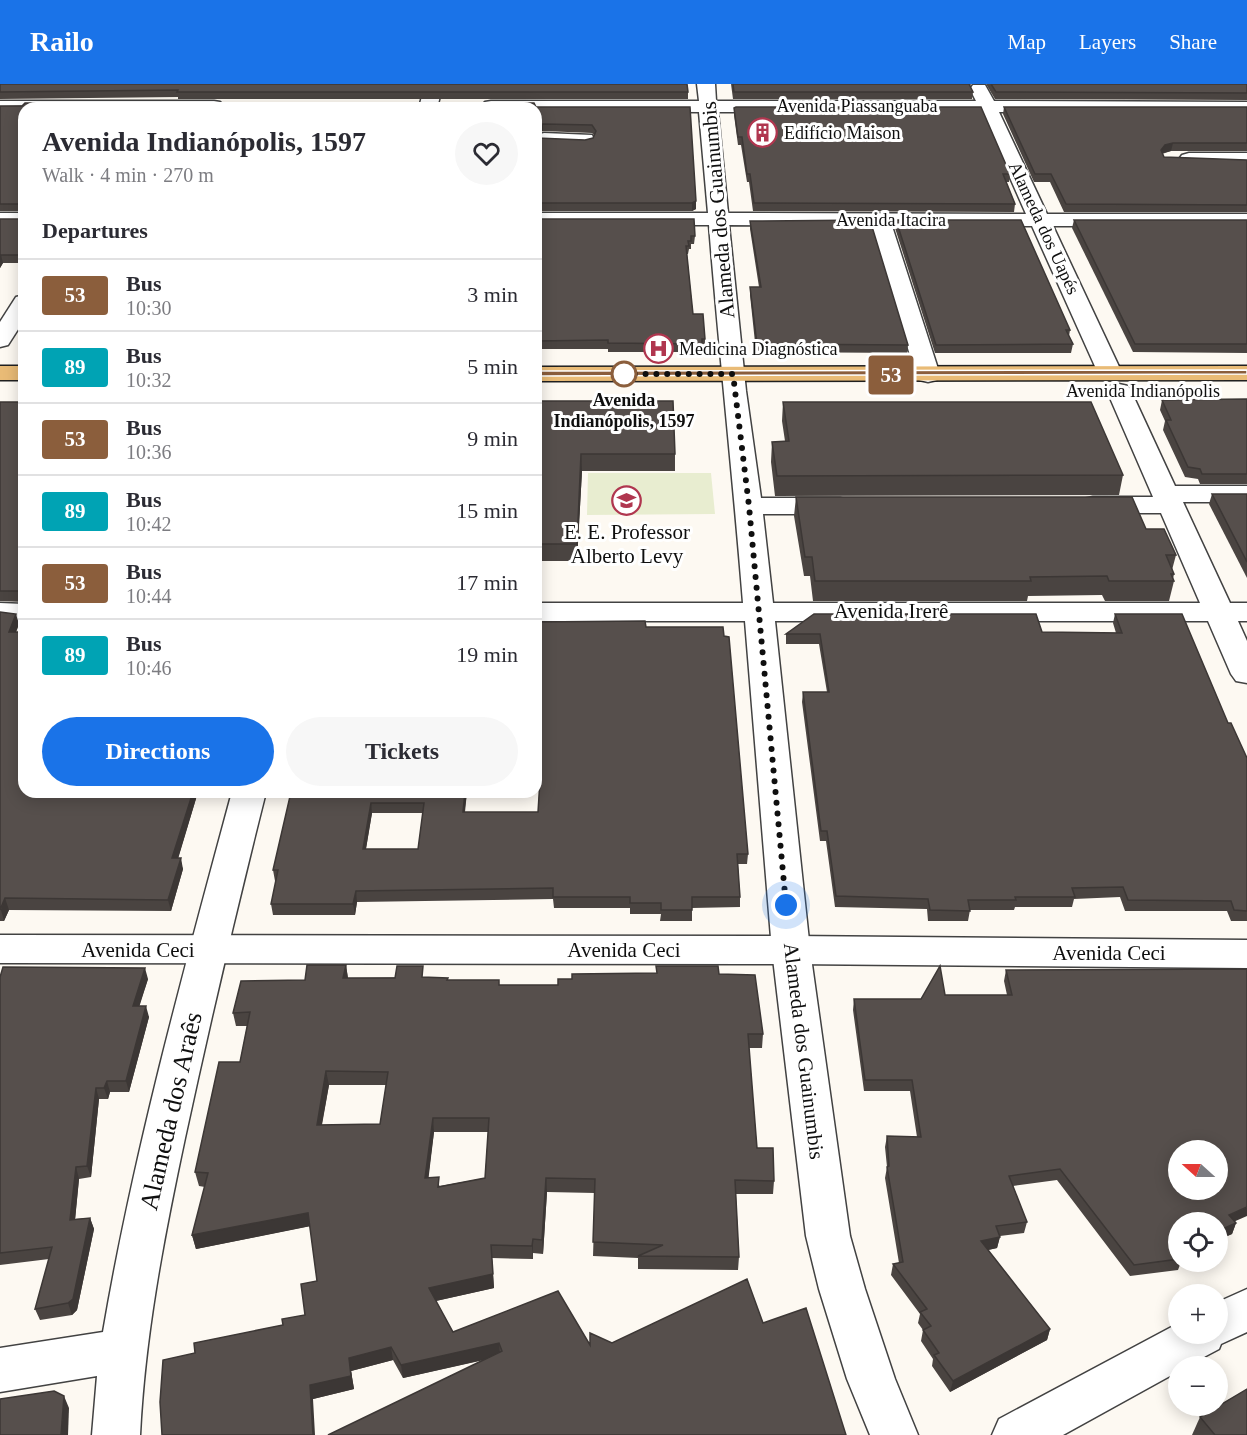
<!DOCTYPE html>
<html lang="en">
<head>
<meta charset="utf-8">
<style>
	body { margin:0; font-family:"Times New Roman",serif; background:#f7f7f7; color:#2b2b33; height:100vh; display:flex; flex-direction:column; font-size:22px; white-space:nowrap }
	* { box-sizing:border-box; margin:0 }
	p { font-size:20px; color:#7c7c81 }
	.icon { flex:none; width:33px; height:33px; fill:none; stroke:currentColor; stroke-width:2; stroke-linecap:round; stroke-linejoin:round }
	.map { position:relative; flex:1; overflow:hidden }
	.sheet { position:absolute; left:18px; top:18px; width:524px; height:696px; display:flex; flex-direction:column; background:#fff; border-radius:18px; box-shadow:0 3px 15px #0003 }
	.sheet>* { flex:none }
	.badge { padding:0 12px; border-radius:4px; font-size:21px; line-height:39px }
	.needle { width:39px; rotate:291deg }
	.controls { position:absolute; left:1168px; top:1056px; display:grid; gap:12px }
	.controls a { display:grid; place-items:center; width:60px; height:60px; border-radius:50%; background:#fff; box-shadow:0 3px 15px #0003; font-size:30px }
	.you { position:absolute; width:30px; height:30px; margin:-15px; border:4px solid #fff; border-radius:50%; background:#1a73e8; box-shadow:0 0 0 9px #1a73e833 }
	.map>.badge { position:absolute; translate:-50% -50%; box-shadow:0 0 0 3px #fff }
	h2 { padding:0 24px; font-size:22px; line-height:54px }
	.round { display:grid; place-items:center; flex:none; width:63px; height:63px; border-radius:32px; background:#f7f7f7 }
	.head { display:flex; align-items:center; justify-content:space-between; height:102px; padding:0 24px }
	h1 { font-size:28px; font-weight:600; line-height:45px }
	.cta { display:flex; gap:12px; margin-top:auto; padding:12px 24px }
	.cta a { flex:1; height:69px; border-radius:36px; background:#1a73e8; color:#fff; font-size:24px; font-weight:600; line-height:69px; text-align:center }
	.cta a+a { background:#f7f7f7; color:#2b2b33 }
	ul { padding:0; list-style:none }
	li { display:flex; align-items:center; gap:18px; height:72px; padding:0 24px; border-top:2px solid #e1e1e2 }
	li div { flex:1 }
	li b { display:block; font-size:22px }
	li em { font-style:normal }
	li .badge { min-width:66px; font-weight:700; text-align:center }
	header { display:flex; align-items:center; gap:36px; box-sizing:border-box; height:84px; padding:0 30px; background:#1a73e8; color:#fff }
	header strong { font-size:28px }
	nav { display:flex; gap:33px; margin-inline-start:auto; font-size:21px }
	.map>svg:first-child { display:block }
	.pitch { fill:#e8edd0 }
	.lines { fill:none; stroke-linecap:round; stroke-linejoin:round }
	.minor-casing { stroke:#424242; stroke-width:3 }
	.tertiary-casing { stroke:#424242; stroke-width:3 }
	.primary-casing { stroke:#202020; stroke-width:3 }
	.minor { fill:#fff; fill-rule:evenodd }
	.tertiary { fill:#fff; fill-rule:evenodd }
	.primary { fill:#e9bb76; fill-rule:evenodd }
	.wall { fill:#4a4441; fill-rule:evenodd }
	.shaded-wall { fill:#3c3735 }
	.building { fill:#564f4c; stroke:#3c3735; stroke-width:1.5; fill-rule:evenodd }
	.line { fill:#8b5e3c; stroke:#fff; stroke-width:1.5 }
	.walk { stroke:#0f0f0f; stroke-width:6; stroke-dasharray:0 10.8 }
	.stop-dot { fill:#fff; stroke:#8b5e3c; stroke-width:3 }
	.labels { text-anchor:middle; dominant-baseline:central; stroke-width:6; stroke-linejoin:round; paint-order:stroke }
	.far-street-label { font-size:18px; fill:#0f0f0f; stroke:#fff }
	.far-poi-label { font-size:18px; fill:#0f0f0f; stroke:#fff; text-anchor:start }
	.far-stop-label { font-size:18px; font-weight:bold; fill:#0f0f0f; stroke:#fff }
	.street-label { font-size:21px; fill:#0f0f0f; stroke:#fff }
	.poi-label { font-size:21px; fill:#0f0f0f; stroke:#fff }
	.near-street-label { font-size:26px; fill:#0f0f0f; stroke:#fff }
</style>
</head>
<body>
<header>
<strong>Railo</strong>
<nav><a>Map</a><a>Layers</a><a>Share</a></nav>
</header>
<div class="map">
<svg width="1247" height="1351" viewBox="0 0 1247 1351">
	<rect width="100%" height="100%" fill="#fdf9f2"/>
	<!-- pitch -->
	<polygon class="pitch" points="588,389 711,389 715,430 587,431"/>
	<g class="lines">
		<defs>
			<g id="minor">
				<polygon points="425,0 443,0 437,24 419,24"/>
				<path d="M697 0H715L716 17H976L970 5 973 1H985L994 17 1247 18V28H999L1047 130H1247V142H1053L1122 289 1119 294 1110 296 1101 294 1098 289 1032 142H892L940 291 937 296 928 298 919 296 916 291 871 142 729 141 746 307 761 414H840L850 416 854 422 850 428 840 430H763L773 519H1200L1161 429H1093L1083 427 1079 421 1083 415 1093 413H1153L1107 307 1110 302 1119 300 1128 302 1131 307 1175 402H1247V418H1183L1230 519H1247V537H1238L1247 557V599L1236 597 1231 590 1208 537H775L810 866 850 1152 865 1205 895 1295 918 1351H870L847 1295 819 1205 806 1152 772 866 745 537H536V519H743C733 393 719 268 709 141H536V129H708L699 28 536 27V24H483L482 22 485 18 491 17H699ZM718 28H981L1026 130 728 129Z"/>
				<polygon points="0,17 214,17 220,18 223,22 222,24 24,24 24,27 0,27"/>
				<polygon points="544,49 592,51 594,55 592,59 585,61 537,59 536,56 537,51"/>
				<polygon points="1189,69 1247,69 1247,81 1182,79 1179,75 1182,71"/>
				<rect x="0" y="129" width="24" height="12"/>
				<polygon points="24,211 24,236 8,261 0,263 0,238 16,213"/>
				<polygon points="0,519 24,520 24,538 0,537"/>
				<path d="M232 708H266C237 823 210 938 185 1054 164 1153 145 1250 140 1351H92L97 1292 0 1308V1264L103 1248C134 1066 184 886 232 708Z"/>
				<polygon points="1247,1205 1247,1248 1221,1260 1219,1265 1187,1282 1179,1282 1179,1287 1063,1351 992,1351 999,1335 1179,1239 1179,1250 1218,1250 1218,1218"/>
			</g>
			<polygon id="tertiary" points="0,851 791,852 1247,856 1247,884 791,880 0,879"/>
			<g id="primary">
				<rect x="0" y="282" width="24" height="14"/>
				<polygon points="1247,282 1247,296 536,297 536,283"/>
			</g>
		</defs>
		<!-- minor casing -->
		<use href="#minor" class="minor-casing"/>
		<!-- tertiary casing -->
		<use href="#tertiary" class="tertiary-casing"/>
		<!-- primary casing -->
		<use href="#primary" class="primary-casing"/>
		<!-- minor -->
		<use href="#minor" class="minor"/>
		<!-- tertiary -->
		<use href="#tertiary" class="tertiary"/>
		<!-- primary -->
		<use href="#primary" class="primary"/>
	</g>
	<!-- wall -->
	<g class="wall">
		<polygon points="0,0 688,8 688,15 178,15 178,13 0,15"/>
		<polygon points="731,0 971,0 970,2 973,8 972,15 733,15"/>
		<polygon points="986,0 1247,0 1247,16 995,15"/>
		<polygon points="115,19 116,24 24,24 24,175 21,179 3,179 0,184 0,135 24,135 24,127 0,127 0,22"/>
		<polygon points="536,23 690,23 696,125 692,127 536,127 536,52 537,54 585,56 593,54 594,51 592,49 543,47 536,49 536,51"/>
		<polygon points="1004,23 1247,23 1247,67 1171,67 1162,70 1164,73 1247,76 1247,128 1064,128 1050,98 1034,98 1003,30"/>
		<polygon points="734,24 1010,90 1009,98 1006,98 1015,120 1014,128 753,127 749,98 747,98 741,61 738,61 734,31"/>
		<polygon points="536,135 695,152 694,160 691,160 691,165 689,165 688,170 687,170 693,230 705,255 705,264 702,264 702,268 608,268 608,265 536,265"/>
		<polygon points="896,136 1070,246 1069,252 1073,260 1071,269 935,269 895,144"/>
		<polygon points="1074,136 1247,136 1247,269 1133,268 1072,144"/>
		<polygon points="750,137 908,261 907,269 756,268 750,211 750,203 759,203 750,145"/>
		<polygon points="24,254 24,269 22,269 20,261"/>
		<polygon points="1247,315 1247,400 1200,400 1198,395 1185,393 1163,346 1165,337 1160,326 1162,316"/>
		<polygon points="536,317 675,370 675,387 582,387 577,477 536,477"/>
		<polygon points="0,318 24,318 24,518 0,517"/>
		<polygon points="783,318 1123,391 1119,411 775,412 771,378 772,358 785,357 782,337"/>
		<polygon points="1212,410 1247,410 1247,494 1209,420"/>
		<polygon points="796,413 1146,445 1176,471 1172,486 1174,490 1173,495 1174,497 1169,517 1105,517 1102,511 1028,512 1027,517 813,517 810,492 804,492 794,432"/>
		<polygon points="0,528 19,540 16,548 24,708 198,708 178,774 183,785 171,827 9,826 4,837 0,837"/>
		<polygon points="1115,530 1228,639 1247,674 1247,837 1231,837 1227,827 1125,827 1120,813 1074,815 1072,823 1015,823 1014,826 970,826 968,837 928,837 927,825 835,823 826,757 820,757 802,618 803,608 827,608 819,560 786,560 786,550 1042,548 1116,549 1113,539"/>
		<path d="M536 538 646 543 748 770 747 780H738L740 813V823L692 824V837H660L661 830H630V824H554L553 815 357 818 355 831H273L271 820 276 797H275L273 786 291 708H467L465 728H538L540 691H536ZM372 729H423L418 765H366Z"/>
		<path d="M346 881 348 894 424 893 448 896H499V901H558L719 890 763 950 762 964H749L757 1064 774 1097 773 1110H736L739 1173 738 1186 638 1185V1174L593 1172 595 1109 547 1108 543 1170 533 1169V1175L492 1174 494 1204 436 1217 453 1248 590 1261 763 1239 846 1351 484 1276 403 1294 393 1276 351 1287 354 1305 313 1315 195 1269 283 1241 305 1231 317 1197 310 1142 196 1165 192 1151 205 1103 199 1102 195 1088 240 978 247 942H236L233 929 305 896ZM329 1001H386L380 1040 322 1041ZM434 1048H488L485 1094 440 1102 428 1094Z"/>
		<polygon points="1006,886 1236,1139 1232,1150 1218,1156 1218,1138 1179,1138 1179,1178 1181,1178 1178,1186 1130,1192 1057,1096 1013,1102 1027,1138 1024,1149 1000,1152 997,1164 988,1166 1050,1245 1047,1256 950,1308 932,1282 933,1275 921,1257 923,1246 918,1239 920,1230 891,1191 893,1180 899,1179 885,1094 887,1083 885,1063 887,1052 917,1053 910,1007 864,1007 853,926 854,915 921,915 945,911 1007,911 1004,897"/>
		<polygon points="0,893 148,895 139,922 149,933 129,1008 110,1008 108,1015 99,1015 91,1093 79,1095 75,1135 90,1134 94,1145 77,1226 72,1231 40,1236 35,1225 49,1175 0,1181"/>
		<polygon points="1200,1333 1247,1351 1192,1351"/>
	</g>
	<!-- shaded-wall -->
	<g class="shaded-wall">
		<polygon points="543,40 543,47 536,49 536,51 536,42"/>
		<polygon points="1173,59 1171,67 1163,69 1159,74 1161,66 1165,61"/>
		<polygon points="696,117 696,125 692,127 692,119"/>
		<polygon points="24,164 24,175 21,179 19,171"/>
		<polygon points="1,171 3,179 0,184 0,173"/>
		<polygon points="581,370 582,387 577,477 577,460"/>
		<polygon points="16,530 19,540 12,558 9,548"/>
		<polygon points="193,708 198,708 175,785 172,774"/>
		<polygon points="465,708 467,708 463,739 463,728"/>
		<polygon points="371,719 372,729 364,776 363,765"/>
		<polygon points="181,774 183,785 171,827 168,816"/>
		<polygon points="356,807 357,818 355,831 353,820"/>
		<polygon points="5,814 9,826 4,837 1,826"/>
		<polygon points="346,881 348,895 343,894"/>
		<polygon points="145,884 148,895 136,933 133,922"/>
		<polygon points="146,922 149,933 129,1008 126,997"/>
		<polygon points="326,987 329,1001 319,1055 317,1041"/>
		<polygon points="107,997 110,1008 108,1015 104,1004"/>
		<polygon points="96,1004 99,1015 91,1093 87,1082"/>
		<polygon points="433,1034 434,1048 427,1107 425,1094"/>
		<polygon points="76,1083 79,1095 74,1147 70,1136"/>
		<polygon points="546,1094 547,1108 543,1170 542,1156"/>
		<polygon points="1247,1123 1247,1132 1224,1142 1229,1131"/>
		<polygon points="308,1129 311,1142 196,1165 192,1151"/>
		<polygon points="90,1134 94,1145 77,1226 72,1231 68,1219"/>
		<polygon points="1236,1139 1232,1150 1218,1156 1218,1147"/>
		<polygon points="1000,1153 997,1164 979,1168 981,1157"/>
		<polygon points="533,1155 533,1175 532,1162"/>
		<polygon points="491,1161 494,1204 431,1218 429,1204"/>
		<polygon points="1050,1245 1047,1256 950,1308 953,1297"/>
		<polygon points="499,1259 500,1272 403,1294 401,1281"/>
		<polygon points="391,1263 393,1276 351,1287 354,1305 313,1315 315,1351 313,1351 310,1301 349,1274"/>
		<polygon points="64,1312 69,1324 68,1351 61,1351"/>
	</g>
	<!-- building -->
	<g class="building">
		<polygon points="0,0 687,0 688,8 177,8 178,6 0,8"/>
		<polygon points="733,0 969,0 973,8 734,8"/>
		<polygon points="991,0 1247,0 1247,9 996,8"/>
		<polygon points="25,19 115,19 111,24 24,24 24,164 19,171 1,171 0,173 0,135 24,135 24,120 0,120 0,22 22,22"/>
		<polygon points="171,19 534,19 536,23 690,23 696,117 692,119 536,119 536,52 537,54 585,56 593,54 596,47 592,41 543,40 536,42 536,43 536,24 168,24"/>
		<polygon points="736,23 981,23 1010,90 1003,90 1015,120 754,119 750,90 747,90 742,53 738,53 734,24"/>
		<polygon points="1004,23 1247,23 1247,59 1173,59 1165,61 1161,66 1164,73 1247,76 1247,121 1066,120 1051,90 1035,90"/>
		<polygon points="536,135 694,135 695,152 691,152 691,157 688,157 689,162 686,162 693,230 703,230 705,255 702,255 702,260 608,259 608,256 536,257"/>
		<polygon points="870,136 908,261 757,260 750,203 761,203 750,137"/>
		<polygon points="896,136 1021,136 1070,246 1066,246 1073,260 936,261"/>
		<polygon points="1074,136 1247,136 1247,260 1135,260"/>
		<polygon points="24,254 24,261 20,261"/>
		<polygon points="1247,315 1247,390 1202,390 1200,385 1188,383 1166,336 1171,336 1162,316"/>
		<polygon points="536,317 673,317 675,370 581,370 577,460 536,460"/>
		<polygon points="0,318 24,318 23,515 21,507 0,507"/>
		<polygon points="783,318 1091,318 1123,391 777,392 772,358 789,357"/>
		<polygon points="1212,410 1247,410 1247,478"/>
		<polygon points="796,413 1132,413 1146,445 1164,445 1176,471 1166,471 1174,490 1171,490 1174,497 1109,497 1107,492 1030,493 1031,497 815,497 812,473 805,473"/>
		<polygon points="0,528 16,530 9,548 24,548 24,708 193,708 172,774 181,774 168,816 5,814 0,826"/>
		<polygon points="814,530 1036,530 1042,548 1122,549 1115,530 1182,530 1228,639 1231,639 1247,674 1247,827 1234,826 1231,817 1128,816 1123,803 1072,804 1075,813 1015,813 1016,816 968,816 970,827 930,826 928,815 836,812 827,747 821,747 803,608 829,608 820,550 786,550"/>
		<path d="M645 537 646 543H723L724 552 729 553 748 770H737L740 813H692V826H661V819H630V813H553V804L356 807 353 820H271L278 786H273L291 708H465L463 728H538L541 680H536V538ZM371 719H424L418 765H363Z"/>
		<path d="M307 881H346L343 894H395L397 882H423L422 893 448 894 447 896H499V901H558V895H572V890L657 889 656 882H718L719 890 755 891 763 950H748L757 1064H773L774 1097 735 1096 739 1173 638 1172 663 1161 593 1158 595 1095 546 1094 542 1156 533 1155 532 1162 491 1161 493 1190 429 1204 453 1248 558 1207 590 1261V1249L612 1259 747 1195 763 1239 806 1224 846 1351H328L502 1267 499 1259 401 1281 391 1263 349 1274 351 1292 310 1301 313 1351H162L160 1318 163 1276 195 1269 194 1259 283 1241 282 1235 305 1231 301 1200 317 1197 308 1129 192 1151 208 1089 195 1088 219 978H240L250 928 233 929 241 897 305 896ZM326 987 388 988 380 1040 317 1041ZM433 1034H489L485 1094 438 1103 439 1093 425 1094Z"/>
		<path d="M940 882 945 911H1012L1006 886 1247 885V1123L1229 1131 1236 1139 1218 1147V1138H1179V1164L1177 1165 1179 1169V1175L1134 1181 1060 1085 1009 1092 1027 1138 996 1142 1000 1153 981 1157 1050 1245 953 1297 934 1271 939 1269 923 1246 931 1242 920 1228 927 1225 893 1180 903 1178 887 1083 889 1082 887 1052 921 1053 912 996H865L854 915H921ZM1179 1066H1218V1106H1179Z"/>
		<polygon points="3,883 145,884 133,922 146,922 126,997 107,997 104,1004 96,1004 87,1082 76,1083 70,1136 90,1134 73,1215 68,1219 35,1225 52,1163 0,1169 0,893"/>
		<polygon points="1247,1305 1247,1351 1215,1351 1200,1333"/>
		<polygon points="54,1307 64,1312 61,1351 0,1351 0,1315"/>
	</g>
	<!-- line -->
	<polygon class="line" points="1247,286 1247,290 536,292 531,290 536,287"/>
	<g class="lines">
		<!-- walk -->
		<polyline class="walk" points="624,290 733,290 749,422 786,821"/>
	</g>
	<!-- icons -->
	<defs>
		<symbol id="building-ring" viewBox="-11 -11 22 22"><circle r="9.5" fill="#fff" stroke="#b0364f" stroke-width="1.5"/><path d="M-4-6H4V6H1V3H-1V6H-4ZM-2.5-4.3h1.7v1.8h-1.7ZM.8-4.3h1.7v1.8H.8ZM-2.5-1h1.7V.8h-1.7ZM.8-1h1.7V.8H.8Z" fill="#b0364f"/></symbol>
		<symbol id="hospital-ring" viewBox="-11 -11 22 22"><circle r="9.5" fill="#fff" stroke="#b0364f" stroke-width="1.5"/><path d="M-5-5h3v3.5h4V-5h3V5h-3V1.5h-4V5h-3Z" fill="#b0364f"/></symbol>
		<symbol id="school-ring" viewBox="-11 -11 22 22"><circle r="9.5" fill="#fff" stroke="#b0364f" stroke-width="1.5"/><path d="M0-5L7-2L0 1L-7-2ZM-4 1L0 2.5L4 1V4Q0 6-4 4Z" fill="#b0364f"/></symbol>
	</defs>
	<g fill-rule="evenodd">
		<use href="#building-ring" x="746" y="32" width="33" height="33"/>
		<use href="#hospital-ring" x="642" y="248" width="33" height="33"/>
		<use href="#school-ring" x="610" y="400" width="33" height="33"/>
	</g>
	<!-- markers -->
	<circle class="stop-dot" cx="624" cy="290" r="12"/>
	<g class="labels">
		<!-- far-street labels -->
		<g class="far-street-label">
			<text x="857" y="22">Avenida Piassanguaba</text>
			<text x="891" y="136">Avenida Itacira</text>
			<text transform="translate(1044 144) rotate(65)">Alameda dos Uapés</text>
			<text x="1143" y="307">Avenida Indianópolis</text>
		</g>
		<!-- far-poi labels -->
		<g class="far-poi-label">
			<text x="784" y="49">Edifício Maison</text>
			<text x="679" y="265">Medicina Diagnóstica</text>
		</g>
		<!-- far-stop labels -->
		<g class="far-stop-label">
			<text x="624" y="316">Avenida<tspan x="624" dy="21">Indianópolis, 1597</tspan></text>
		</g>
		<!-- street labels -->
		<g class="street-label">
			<text transform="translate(718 126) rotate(-95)">Alameda dos Guainumbis</text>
			<text x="891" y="527">Avenida Irerê</text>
			<text x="138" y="866">Avenida Ceci</text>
			<text x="624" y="866">Avenida Ceci</text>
			<text x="1109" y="869">Avenida Ceci</text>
			<text transform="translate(804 967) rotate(83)">Alameda dos Guainumbis</text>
		</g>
		<!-- poi labels -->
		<g class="poi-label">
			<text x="627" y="448">E. E. Professor<tspan x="627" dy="24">Alberto Levy</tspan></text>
		</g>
		<!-- near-street labels -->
		<g class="near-street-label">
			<text transform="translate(171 1027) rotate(-77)">Alameda dos Araês</text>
		</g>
	</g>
</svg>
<div class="controls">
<a><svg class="needle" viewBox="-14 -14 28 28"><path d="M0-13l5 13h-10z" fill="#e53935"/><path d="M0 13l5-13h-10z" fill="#7c7c81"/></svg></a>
<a><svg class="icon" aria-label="locate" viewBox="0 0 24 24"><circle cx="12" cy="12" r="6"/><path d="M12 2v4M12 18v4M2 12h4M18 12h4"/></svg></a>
<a>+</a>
<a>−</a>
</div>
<div class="you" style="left:786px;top:821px"></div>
<b class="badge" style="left:891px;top:291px;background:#8b5e3c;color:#fff">53</b>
<section class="sheet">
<div class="head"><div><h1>Avenida Indianópolis, 1597</h1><p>Walk · 4 min · 270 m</p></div><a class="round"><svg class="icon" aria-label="heart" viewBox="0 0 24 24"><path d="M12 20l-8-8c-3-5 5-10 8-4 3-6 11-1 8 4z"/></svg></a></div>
<h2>Departures</h2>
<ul>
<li><span class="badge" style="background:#8b5e3c;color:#fff">53</span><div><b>Bus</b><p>10:30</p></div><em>3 min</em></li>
<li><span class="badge" style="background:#00a3b4;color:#fff">89</span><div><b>Bus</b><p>10:32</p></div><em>5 min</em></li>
<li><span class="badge" style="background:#8b5e3c;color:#fff">53</span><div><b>Bus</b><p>10:36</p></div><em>9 min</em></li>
<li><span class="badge" style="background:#00a3b4;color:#fff">89</span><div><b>Bus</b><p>10:42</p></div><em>15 min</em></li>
<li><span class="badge" style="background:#8b5e3c;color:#fff">53</span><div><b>Bus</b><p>10:44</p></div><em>17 min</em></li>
<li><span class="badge" style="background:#00a3b4;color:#fff">89</span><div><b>Bus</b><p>10:46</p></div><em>19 min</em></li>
</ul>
<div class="cta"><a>Directions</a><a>Tickets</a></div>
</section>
</div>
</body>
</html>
